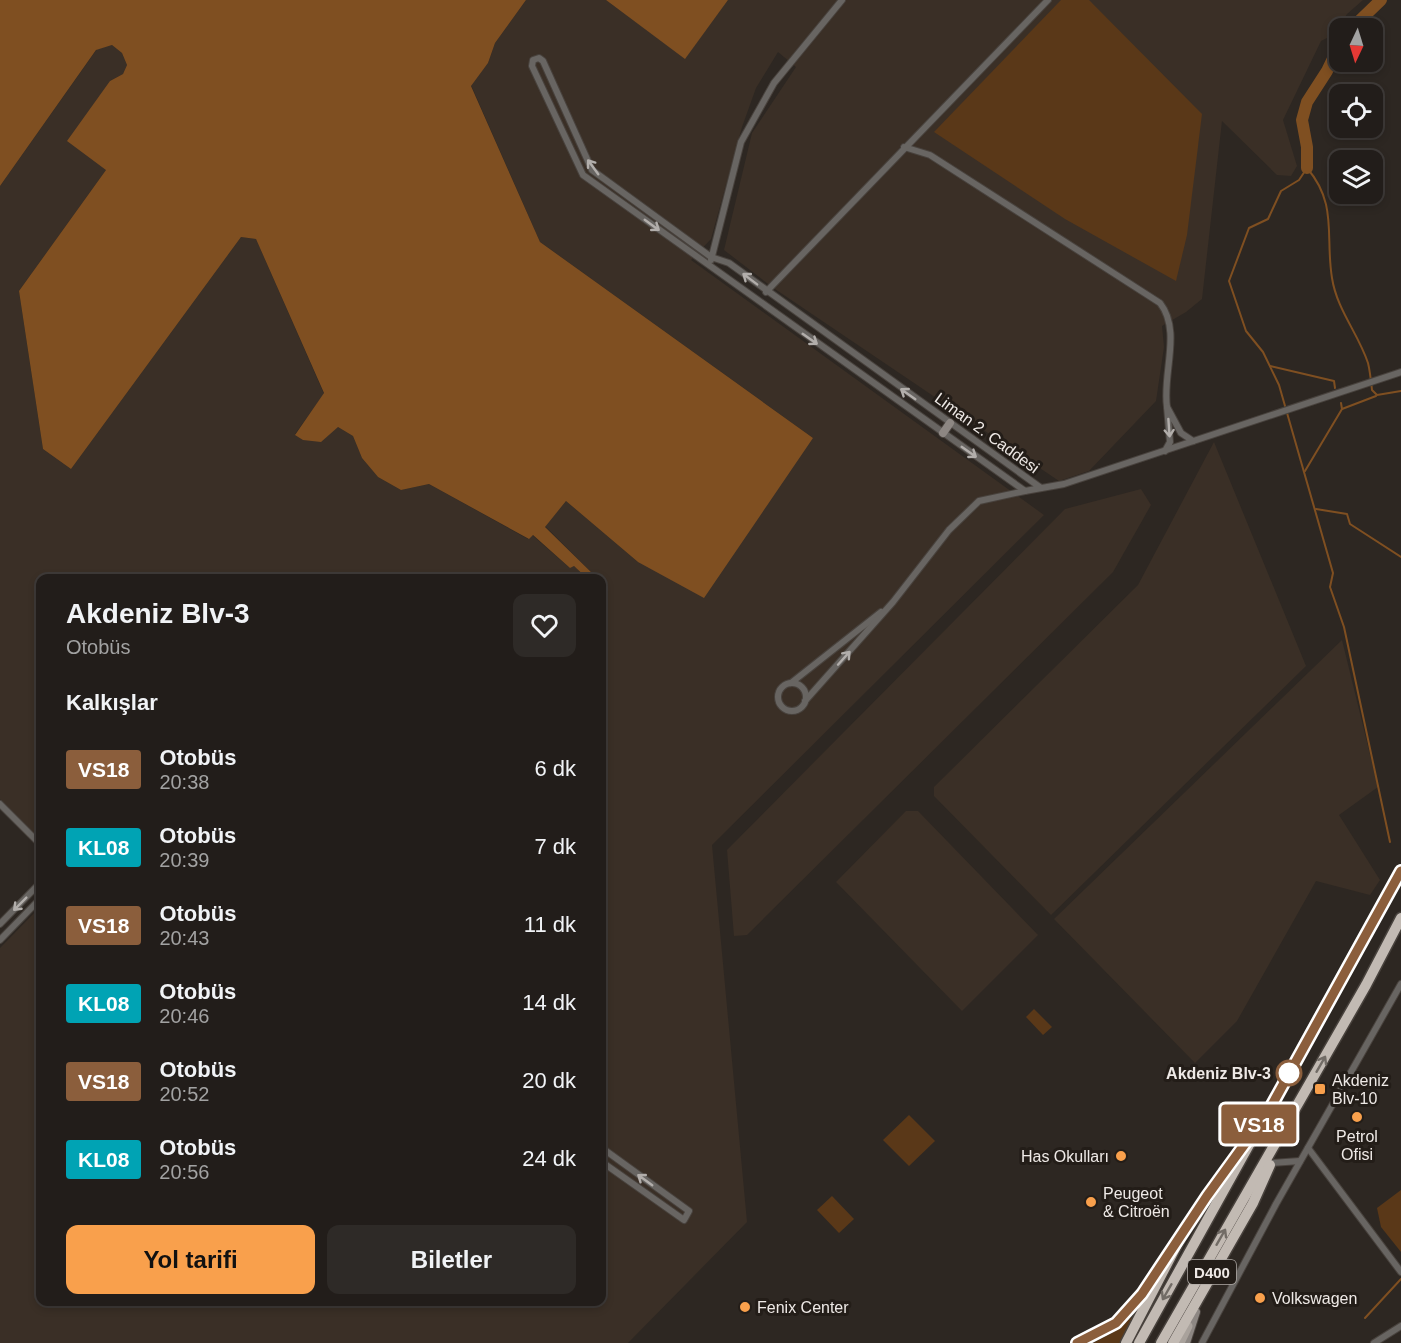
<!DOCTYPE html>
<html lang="tr">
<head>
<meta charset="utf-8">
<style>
	body { margin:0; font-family:Helvetica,sans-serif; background:#2e2a27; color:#f1f3f6; height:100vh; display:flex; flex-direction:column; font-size:22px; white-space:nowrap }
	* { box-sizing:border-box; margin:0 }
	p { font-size:20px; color:#a2a2a2 }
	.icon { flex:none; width:33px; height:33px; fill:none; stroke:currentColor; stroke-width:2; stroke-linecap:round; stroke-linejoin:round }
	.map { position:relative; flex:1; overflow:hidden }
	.sheet { position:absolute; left:36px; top:574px; width:570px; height:732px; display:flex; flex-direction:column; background:#221d1a; border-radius:12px; box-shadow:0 3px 9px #0003,0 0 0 2px #3f3b39 }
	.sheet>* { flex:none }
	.badge { padding:0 12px; border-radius:4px; font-size:21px; line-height:39px }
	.needle { width:39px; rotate:184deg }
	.buttons { position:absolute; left:1329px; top:18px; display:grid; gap:12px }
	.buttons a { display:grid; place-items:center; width:54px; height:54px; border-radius:12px; background:#221d1a; box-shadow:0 3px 9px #0003,0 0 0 2px #3f3b39; font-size:30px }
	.map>.badge { position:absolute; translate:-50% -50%; box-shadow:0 0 0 3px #fff }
	h2 { padding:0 30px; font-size:22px; line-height:54px }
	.round { display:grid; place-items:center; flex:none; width:63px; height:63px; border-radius:12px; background:#2e2a27 }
	.summary { display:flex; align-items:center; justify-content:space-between; height:102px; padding:0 30px }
	h1 { font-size:28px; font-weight:800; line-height:45px }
	.cta { display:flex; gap:12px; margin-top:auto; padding:12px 30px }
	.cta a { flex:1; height:69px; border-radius:12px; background:#f9a04c; color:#111; font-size:24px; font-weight:800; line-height:69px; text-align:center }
	.cta a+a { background:#2e2a27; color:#f1f3f6 }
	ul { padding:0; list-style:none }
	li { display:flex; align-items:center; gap:18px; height:78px; padding:0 30px }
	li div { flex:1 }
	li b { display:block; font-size:22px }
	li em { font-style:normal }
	li .badge { min-width:66px; font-weight:700; text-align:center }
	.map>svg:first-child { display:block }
	.built { fill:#3a2f26 }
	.green { fill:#5a3818 }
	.water { fill:#7f4f21 }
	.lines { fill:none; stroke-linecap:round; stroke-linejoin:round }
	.stream { stroke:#7f4f21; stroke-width:2 }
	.river { stroke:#7f4f21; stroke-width:12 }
	.street-casing { stroke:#48423d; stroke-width:8 }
	.secondary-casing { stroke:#48423d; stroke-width:10 }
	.primary-casing { stroke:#48423d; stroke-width:11 }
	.highway-casing { stroke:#48423d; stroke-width:13 }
	.street { stroke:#686562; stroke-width:6 }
	.secondary { stroke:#8d8783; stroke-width:8 }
	.primary { stroke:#a9a29c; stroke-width:9 }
	.highway { stroke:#c2bab3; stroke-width:10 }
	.oneway { stroke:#b2aeab }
	.oneway2 { stroke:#726c66 }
	.line-casing { stroke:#fff; stroke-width:14 }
	.line { stroke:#8b5e3c; stroke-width:9 }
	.stop-dot { fill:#fff; stroke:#8b5e3c; stroke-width:3 }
	.poi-dot { fill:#f9a04c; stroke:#231d18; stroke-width:2 }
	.labels { text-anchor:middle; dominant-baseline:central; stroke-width:6; stroke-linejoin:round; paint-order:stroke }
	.shield { fill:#231d18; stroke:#b1aca8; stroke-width:1.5 }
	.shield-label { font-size:15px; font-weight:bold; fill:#eee9e6 }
	.street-label { font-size:16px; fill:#eee9e6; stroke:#231d18 }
	.stop-label { font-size:16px; font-weight:bold; fill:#eee9e6; stroke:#231d18; text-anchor:end }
	.poi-label { font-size:16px; fill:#eee9e6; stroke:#231d18; text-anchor:start }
</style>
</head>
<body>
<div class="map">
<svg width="1401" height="1343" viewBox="0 0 1401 1343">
	<rect width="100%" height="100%" fill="#2d2722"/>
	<!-- built -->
	<g class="built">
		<polygon points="526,0 606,0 685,58 728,0 1363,0 1347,14 1335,34 1321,41 1283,120 1297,166 1291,176 1277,175 1222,121 1202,299 1186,312 1162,326 1164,347 1156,401 1089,471 1059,481 772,287 724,250 752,133 796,67 778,52 756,88 742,127 711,239 691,260 1044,515 712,845 747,1222 628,1343 0,1343 0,948 40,907 40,1302 602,1302 602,579 40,579 40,840 0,799 0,186 97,49 112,45 122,53 127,65 123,74 110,81 106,170 19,291 43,449 71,469 241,237 256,239 324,394 295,434 338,427 353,436 362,458 378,477 401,490 429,484 528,539 532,535 570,568 573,566 593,574 545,526 566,501 638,562 813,438 540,242 471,85 488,63 495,43"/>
		<polygon points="1214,442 1306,666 1051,915 934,796 934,787 1138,585"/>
		<polygon points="1141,489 1151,505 1113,572 747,935 734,936 727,850 1065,509"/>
		<polygon points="1342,640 1378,787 1339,815 1380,880 1370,895 1316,881 1237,1021 1195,1063 1054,919"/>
		<polygon points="906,811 918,811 1038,935 962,1011 836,882"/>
	</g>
	<!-- green -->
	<g class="green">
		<polygon points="1061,0 1089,0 1202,114 1187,235 1176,281 1065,219 934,132"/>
		<polygon points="1034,1009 1052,1027 1043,1035 1026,1017"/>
		<polygon points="909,1115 935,1141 909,1166 883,1140"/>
		<polygon points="1401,1190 1401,1252 1381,1227 1377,1208"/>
		<polygon points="832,1196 854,1219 839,1233 817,1210"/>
		<polygon points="1136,1314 1120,1343 1093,1343 1112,1333"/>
	</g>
	<!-- water -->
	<g class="water">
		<polygon points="0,0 526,0 495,43 488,63 471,86 540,242 813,438 704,598 638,562 566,501 545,527 593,574 588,579 574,566 570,568 533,535 529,539 429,484 401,490 378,477 362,458 353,436 338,427 321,442 303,440 295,435 324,393 256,239 241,237 71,469 43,449 19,291 106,170 67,141 110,81 123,74 127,65 122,53 112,45 96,50 0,186"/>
		<polygon points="606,0 728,0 685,59"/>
	</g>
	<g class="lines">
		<!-- stream -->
		<g class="stream">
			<polyline points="1270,366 1334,381 1335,388"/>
			<polyline points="1342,409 1376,396"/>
			<polyline points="1305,471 1342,409 1341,403"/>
			<polyline points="1316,509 1347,514 1350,524 1401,557"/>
			<path d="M1390 842 1344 627 1330 587 1333 573 1279 385 1263 352 1246 331 1229 281 1249 228 1268 219 1281 191 1299 180 1307 168C1338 204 1325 236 1332 278 1337 310 1358 333 1368 363 1370 371 1371 381 1372 390L1377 395 1401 391"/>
			<polyline points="1365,1318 1401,1279"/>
		</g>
		<!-- river -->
		<g class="river">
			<polyline points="1352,28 1381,0"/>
			<polyline points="1307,168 1307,147 1302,120 1307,102 1327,71 1340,44"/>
		</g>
		<defs>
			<g id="street">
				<path d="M904 147 930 155 1160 303C1182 331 1162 374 1167 407"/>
				<polyline points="711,260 741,142 774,83 842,0"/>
				<polyline points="766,292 1048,0"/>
				<polyline points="1165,451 1170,442 1167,407 1181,433 1193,441"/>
				<polyline points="1041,488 729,263 711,257 592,170 543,61 539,58 533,60 532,66 583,175 1025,491 1064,484 1401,372"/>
				<polyline points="791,683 881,612"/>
				<circle cx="792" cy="697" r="14"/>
				<polyline points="805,701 893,602 949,530 979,501 1025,491"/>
				<polyline points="0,804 40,844"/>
				<polyline points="0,924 40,883"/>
				<polyline points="0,940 40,899"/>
				<polyline points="602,1148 689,1211 684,1220 602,1162"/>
				<polyline points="1308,1148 1401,1272"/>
				<polyline points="1271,1163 1300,1161"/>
				<polyline points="1202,1343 1276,1204 1401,984"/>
				<polyline points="1374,1343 1401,1326"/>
			</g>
			<g id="secondary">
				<polyline points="943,433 950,423"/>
				<polyline points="1186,1343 1196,1312"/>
			</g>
			<g id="primary">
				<path d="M1077 1343C1122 1327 1138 1299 1164 1261"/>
				<polyline points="1180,1343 1188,1326"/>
			</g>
			<g id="highway">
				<polyline points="1126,1343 1182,1235 1245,1144"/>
				<polyline points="1139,1343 1401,871"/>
				<polyline points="1161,1343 1366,985 1401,918"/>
				<polyline points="1173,1343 1253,1203 1270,1165"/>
			</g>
		</defs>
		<!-- street casing -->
		<use href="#street" class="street-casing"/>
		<!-- secondary casing -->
		<use href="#secondary" class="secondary-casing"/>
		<!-- primary casing -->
		<use href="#primary" class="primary-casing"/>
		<!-- highway casing -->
		<use href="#highway" class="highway-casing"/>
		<!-- street -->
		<use href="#street" class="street"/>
		<!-- secondary -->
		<use href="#secondary" class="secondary"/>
		<!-- primary -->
		<use href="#primary" class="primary"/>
		<!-- highway -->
		<use href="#highway" class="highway"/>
	</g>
	<!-- one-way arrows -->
	<defs><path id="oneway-shaft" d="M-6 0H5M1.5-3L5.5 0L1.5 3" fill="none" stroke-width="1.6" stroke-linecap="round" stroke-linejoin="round" transform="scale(1.5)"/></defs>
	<g class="oneway">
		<use href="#oneway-shaft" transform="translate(593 167) rotate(-126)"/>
		<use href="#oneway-shaft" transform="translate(652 225) rotate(36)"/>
		<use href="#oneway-shaft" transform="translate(750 279) rotate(-143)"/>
		<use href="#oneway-shaft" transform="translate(810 339) rotate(35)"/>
		<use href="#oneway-shaft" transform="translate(908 394) rotate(-145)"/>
		<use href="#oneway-shaft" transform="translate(1169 428) rotate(86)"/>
		<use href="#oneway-shaft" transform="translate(969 452) rotate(35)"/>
		<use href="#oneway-shaft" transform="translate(844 658) rotate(-48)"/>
		<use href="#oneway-shaft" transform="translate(20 904) rotate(135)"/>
		<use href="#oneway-shaft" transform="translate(645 1180) rotate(-144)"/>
	</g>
	<g class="oneway2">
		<use href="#oneway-shaft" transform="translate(1321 1064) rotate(-60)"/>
		<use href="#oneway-shaft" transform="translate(1221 1237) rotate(-60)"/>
		<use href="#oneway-shaft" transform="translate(1167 1292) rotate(120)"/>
	</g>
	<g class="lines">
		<defs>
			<polyline id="line" points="1077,1343 1116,1323 1142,1294 1207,1196 1268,1112 1401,871"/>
		</defs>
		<!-- line casing -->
		<use href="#line" class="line-casing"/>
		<!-- line -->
		<use href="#line" class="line"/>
	</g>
	<!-- markers -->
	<circle class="stop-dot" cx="1289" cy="1073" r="12"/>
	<g class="poi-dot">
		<rect x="1314" y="1083" width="12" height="12" rx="3"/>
		<circle cx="1357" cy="1117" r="6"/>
		<circle cx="1121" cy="1156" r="6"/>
		<circle cx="1091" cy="1202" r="6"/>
		<circle cx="1260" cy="1298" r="6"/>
		<circle cx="745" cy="1307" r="6"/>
	</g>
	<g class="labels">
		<!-- shield labels -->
		<rect class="shield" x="1188" y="1260" width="48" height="24" rx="4.5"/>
		<g class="shield-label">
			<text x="1212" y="1272">D400</text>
		</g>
		<!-- street labels -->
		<g class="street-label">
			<text transform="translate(987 433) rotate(36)">Liman 2. Caddesi</text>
		</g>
		<!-- stop labels -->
		<g class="stop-label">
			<text x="1271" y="1073">Akdeniz Blv-3</text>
		</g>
		<!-- poi labels -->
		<g class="poi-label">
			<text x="1332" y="1080">Akdeniz<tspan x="1332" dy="18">Blv-10</tspan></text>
			<text x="1357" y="1136" text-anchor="middle">Petrol<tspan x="1357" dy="18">Ofisi</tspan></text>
			<text x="1109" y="1156" text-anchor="end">Has Okulları</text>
			<text x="1103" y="1193">Peugeot<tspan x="1103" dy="18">&amp; Citroën</tspan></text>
			<text x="1272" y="1298">Volkswagen</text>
			<text x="757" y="1307">Fenix Center</text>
		</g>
	</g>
</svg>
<div class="buttons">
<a><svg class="needle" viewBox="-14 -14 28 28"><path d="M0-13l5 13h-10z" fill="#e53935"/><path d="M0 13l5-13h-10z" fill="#a2a2a2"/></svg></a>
<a><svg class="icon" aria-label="locate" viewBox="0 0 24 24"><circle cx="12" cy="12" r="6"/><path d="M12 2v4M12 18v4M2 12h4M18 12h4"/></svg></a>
<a><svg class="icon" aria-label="layers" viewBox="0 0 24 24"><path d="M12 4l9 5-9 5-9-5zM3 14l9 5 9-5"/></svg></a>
</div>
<b class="badge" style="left:1259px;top:1124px;background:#8b5e3c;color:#fff">VS18</b>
<section class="sheet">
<div class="summary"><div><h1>Akdeniz Blv-3</h1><p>Otobüs</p></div><a class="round"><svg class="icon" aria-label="heart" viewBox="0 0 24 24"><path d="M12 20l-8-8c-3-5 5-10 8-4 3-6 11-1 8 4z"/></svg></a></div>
<h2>Kalkışlar</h2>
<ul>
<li><span class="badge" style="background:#8b5e3c;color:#fff">VS18</span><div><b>Otobüs</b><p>20:38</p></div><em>6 dk</em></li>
<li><span class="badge" style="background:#00a3b4;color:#fff">KL08</span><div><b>Otobüs</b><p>20:39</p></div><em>7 dk</em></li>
<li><span class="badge" style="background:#8b5e3c;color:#fff">VS18</span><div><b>Otobüs</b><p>20:43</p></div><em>11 dk</em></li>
<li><span class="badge" style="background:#00a3b4;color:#fff">KL08</span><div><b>Otobüs</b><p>20:46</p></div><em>14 dk</em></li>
<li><span class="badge" style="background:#8b5e3c;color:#fff">VS18</span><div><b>Otobüs</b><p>20:52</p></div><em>20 dk</em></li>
<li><span class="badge" style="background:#00a3b4;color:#fff">KL08</span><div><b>Otobüs</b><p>20:56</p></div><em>24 dk</em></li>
</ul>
<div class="cta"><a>Yol tarifi</a><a>Biletler</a></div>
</section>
</div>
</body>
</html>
